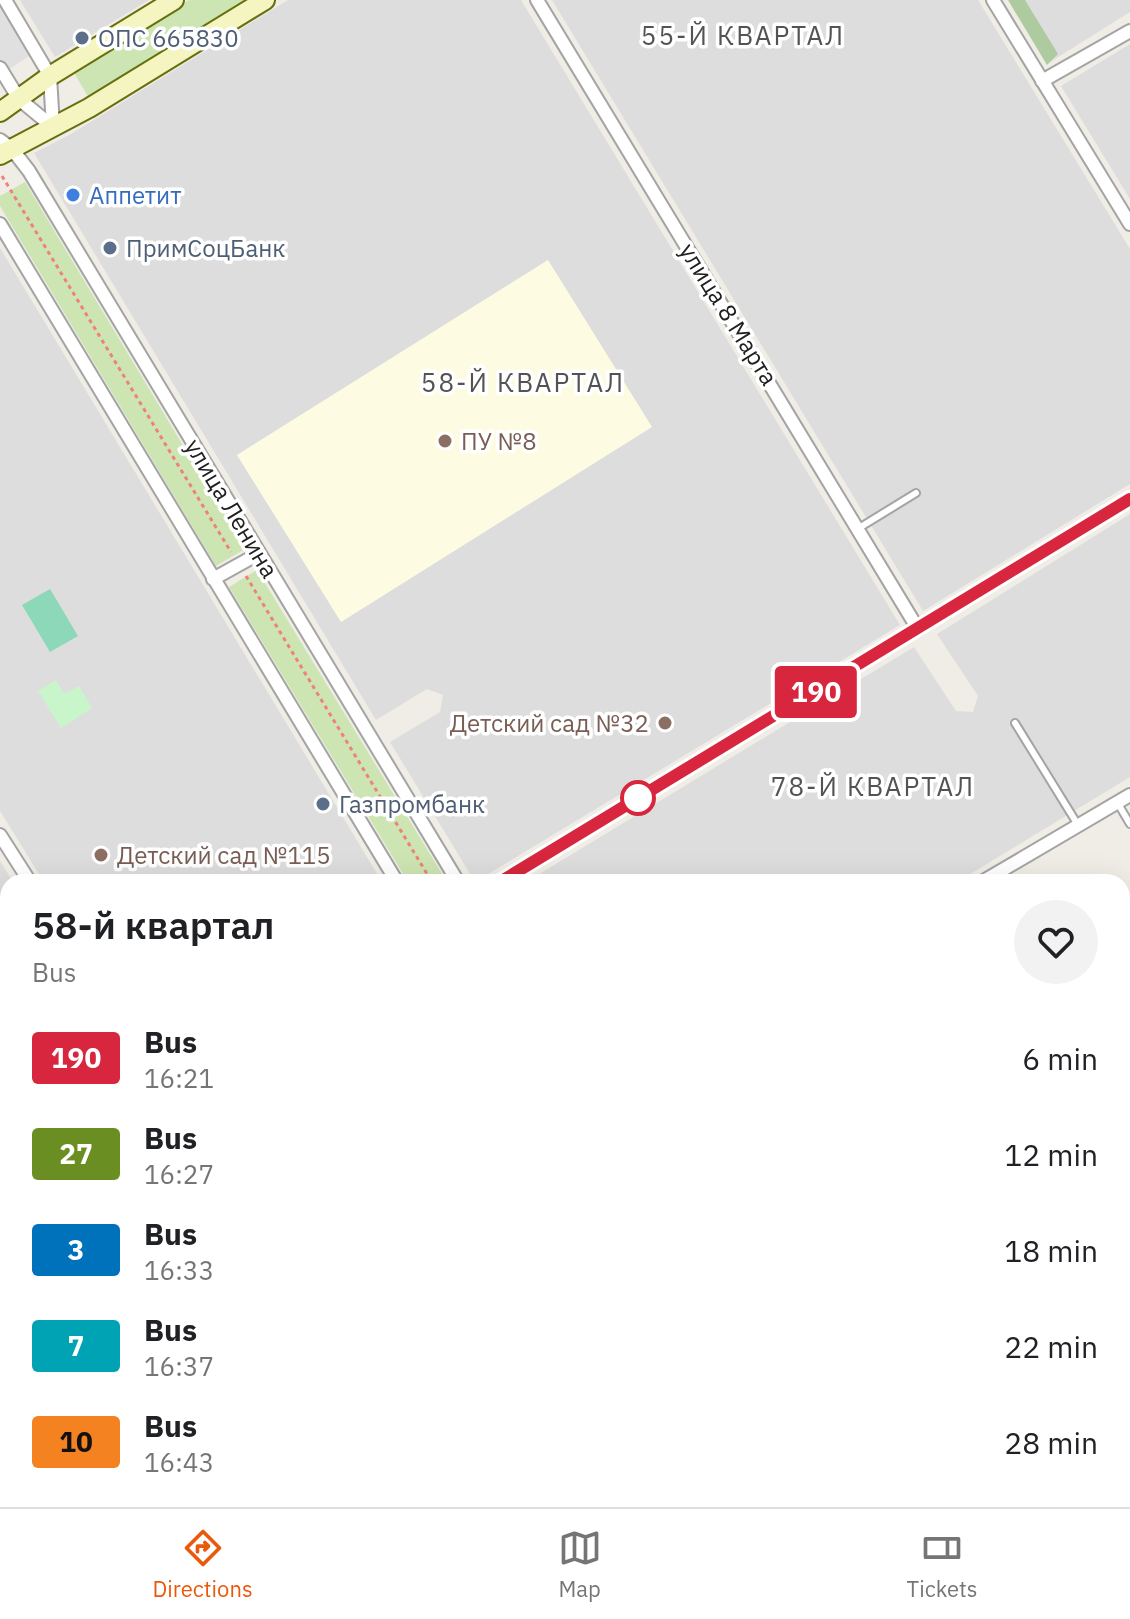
<!DOCTYPE html>
<html lang="en">
<head>
<meta charset="utf-8">
<style>
	body { margin:0; font-family:"IBM Plex Sans",sans-serif; background:#f2f2f2; color:#202124; height:100vh; display:flex; flex-direction:column; font-size:30px; white-space:nowrap }
	* { box-sizing:border-box; margin:0 }
	p { font-size:26px; color:#757577 }
	.icon { flex:none; width:44px; height:44px; fill:none; stroke:currentColor; stroke-width:2; stroke-linecap:round; stroke-linejoin:round }
	.map { position:relative; flex:1; overflow:hidden }
	.panel { position:absolute; left:0px; top:874px; width:1130px; height:634px; display:flex; flex-direction:column; background:#fff; border-radius:24px 24px 0 0; box-shadow:0 8px 32px #0002 }
	.panel>* { flex:none }
	.badge { padding:0 16px; border-radius:6px; font-size:28px; line-height:52px }
	.map>.badge { position:absolute; translate:-50% -50%; box-shadow:0 0 0 4px #fff }
	.round { display:grid; place-items:center; flex:none; width:84px; height:84px; border-radius:42px; background:#f2f2f2 }
	.summary { display:flex; align-items:center; justify-content:space-between; height:136px; padding:0 32px }
	h1 { font-size:38px; font-weight:600; line-height:60px }
	ul { padding:0; list-style:none }
	li { display:flex; align-items:center; gap:24px; height:96px; padding:0 32px }
	li div { flex:1 }
	li b { display:block; font-size:30px }
	li em { font-style:normal }
	li .badge { min-width:88px; font-weight:700; text-align:center }
	.tabs { display:flex; justify-content:space-around; align-items:center; height:112px; border-top:2px solid #e0e0e0; background:#fff; font-size:22px; color:#757577 }
	.tabs a { display:grid; justify-items:center; gap:4px }
	.tabs .selected { color:#ea580c }
	.map>svg:first-child { display:block }
	.residential { fill:#dedddd }
	.education { fill:#fdfce3 }
	.grass { fill:#cde5b2 }
	.forest { fill:#aecb9f }
	.park { fill:#c9f5cb }
	.pitch { fill:#8cd8b8 }
	.parking { fill:#e0e0e0 }
	.lines { fill:none; stroke-linecap:round; stroke-linejoin:round }
	.lane-casing { stroke:#a4a4a4; stroke-width:10 }
	.street-casing { stroke:#a4a4a4; stroke-width:16 }
	.secondary-casing { stroke:#686f0e; stroke-width:22 }
	.path { stroke:#ee8179; stroke-width:3; stroke-dasharray:4 4; stroke-linecap:butt }
	.lane { stroke:#fff; stroke-width:6 }
	.street { stroke:#fff; stroke-width:12 }
	.secondary { stroke:#f4f5c0; stroke-width:18 }
	.line-casing { stroke:#fff; stroke-width:18 }
	.line { stroke:#d7263d; stroke-width:12 }
	.service-dot { fill:#5c6f8a; stroke:#fff; stroke-width:3 }
	.shop-dot { fill:#3f7fe0; stroke:#fff; stroke-width:3 }
	.education-dot { fill:#8d6e63; stroke:#fff; stroke-width:3 }
	.stop-dot { fill:#fff; stroke:#d7263d; stroke-width:4 }
	.labels { text-anchor:middle; dominant-baseline:central; stroke-width:7; stroke-linejoin:round; paint-order:stroke }
	.service-label { font-size:24px; fill:#4e5e75; stroke:#fff; text-anchor:start }
	.shop-label { font-size:24px; fill:#366cbe; stroke:#fff; text-anchor:start }
	.street-label { font-size:24px; fill:#202020; stroke:#fff }
	.education-label { font-size:24px; fill:#785e54; stroke:#fff; text-anchor:start }
	.neighbourhood-label { font-size:26px; letter-spacing:2px; fill:#535353; stroke:#fff }
</style>
</head>
<body>
<div class="map">
<svg width="1130" height="1507" viewBox="0 0 1130 1507">
	<rect width="100%" height="100%" fill="#f0ede7"/>
	<!-- residential -->
	<g class="residential">
		<polygon points="20,0 149,0 55,57"/>
		<polygon points="288,0 521,0 900,625 475,882 390,742 440,712 443,695 427,689 376,720 34,153 71,134"/>
		<polygon points="552,0 978,0 1130,249 1130,484 923,611"/>
		<polygon points="1008,0 1130,0 1130,12 1047,64"/>
		<polygon points="1130,44 1130,199 1061,86"/>
		<polygon points="0,248 382,882 44,882 0,811"/>
		<polygon points="1130,514 1130,777 957,882 526,882 914,647 956,711 973,712 978,696 937,634"/>
		<polygon points="0,861 13,882 8,882 8,1171 0,1176"/>
		<polygon points="8,1202 8,1479 0,1484 0,1207"/>
	</g>
	<!-- education -->
	<polygon class="education" points="548,260 652,427 341,622 237,455"/>
	<!-- grass -->
	<g class="grass">
		<polygon points="189,0 250,0 89,98 73,71"/>
		<polygon points="25,182 245,549 216,566 0,206 0,196"/>
		<polygon points="257,570 447,882 408,882 229,587"/>
	</g>
	<!-- forest -->
	<polygon class="forest" points="1008,0 1025,0 1058,54 1047,65"/>
	<!-- park -->
	<polygon class="park" points="56,680 64,694 79,686 92,708 61,728 38,691"/>
	<!-- pitch -->
	<polygon class="pitch" points="50,589 78,636 50,652 22,605"/>
	<!-- parking -->
	<g class="parking">
		<polygon points="0,0 35,52 5,72 0,63"/>
		<polygon points="720,1500 770,1500 774,1507 708,1507"/>
	</g>
	<g class="lines">
		<defs>
			<g id="lane">
				<polyline points="859,528 916,493"/>
				<polyline points="1015,723 1078,825"/>
				<polyline points="1117,802 1130,824"/>
				<polyline points="1122,1007 1130,1001"/>
			</g>
			<g id="street">
				<polyline points="5,0 50,76 53,127"/>
				<polyline points="537,0 918,629"/>
				<polyline points="993,0 1130,224"/>
				<polyline points="0,68 19,99 53,127"/>
				<polyline points="1042,81 1130,31"/>
				<polyline points="0,140 12,149 29,171 458,882"/>
				<polyline points="0,224 397,882"/>
				<polyline points="213,579 258,554"/>
				<polyline points="0,835 30,882"/>
				<polyline points="500,882 1130,499"/>
				<polyline points="982,882 1130,795"/>
				<polyline points="0,1191 8,1186"/>
				<polyline points="0,1499 8,1495"/>
				<polyline points="818,1500 823,1507"/>
			</g>
			<g id="secondary">
				<polyline points="0,112 50,76 174,0"/>
				<polyline points="0,155 89,108 265,0"/>
			</g>
		</defs>
		<!-- lane casing -->
		<use href="#lane" class="lane-casing"/>
		<!-- street casing -->
		<use href="#street" class="street-casing"/>
		<!-- secondary casing -->
		<use href="#secondary" class="secondary-casing"/>
		<!-- path -->
		<g class="path">
			<polyline points="2,176 231,552"/>
			<polyline points="246,576 432,882"/>
			<polyline points="635,1500 639,1507"/>
			<polyline points="664,1500 668,1507"/>
			<polyline points="858,1500 863,1507"/>
			<polyline points="67,1507 78,1500"/>
		</g>
		<!-- lane -->
		<use href="#lane" class="lane"/>
		<!-- street -->
		<use href="#street" class="street"/>
		<!-- secondary -->
		<use href="#secondary" class="secondary"/>
	</g>
	<g class="lines">
		<defs>
			<polyline id="line" points="500,882 1130,499"/>
		</defs>
		<!-- line casing -->
		<use href="#line" class="line-casing"/>
		<!-- line -->
		<use href="#line" class="line"/>
	</g>
	<!-- markers -->
	<g class="service-dot">
		<circle cx="82" cy="38" r="8"/>
		<circle cx="110" cy="248" r="8"/>
		<circle cx="323" cy="804" r="8"/>
	</g>
	<circle class="shop-dot" cx="73" cy="195" r="8"/>
	<g class="education-dot">
		<circle cx="445" cy="441" r="8"/>
		<circle cx="665" cy="723" r="8"/>
		<circle cx="101" cy="855" r="8"/>
	</g>
	<circle class="stop-dot" cx="638" cy="798" r="16"/>
	<g class="labels">
		<!-- service labels -->
		<g class="service-label">
			<text x="98" y="38">ОПС 665830</text>
			<text x="126" y="248">ПримСоцБанк</text>
			<text x="339" y="804">Газпромбанк</text>
		</g>
		<!-- shop labels -->
		<g class="shop-label">
			<text x="89" y="195">Аппетит</text>
		</g>
		<!-- street labels -->
		<g class="street-label">
			<text transform="translate(729 314) rotate(58)">улица 8 Марта</text>
			<text transform="translate(232 508) rotate(59)">улица Ленина</text>
		</g>
		<!-- education labels -->
		<g class="education-label">
			<text x="461" y="441">ПУ №8</text>
			<text x="649" y="723" text-anchor="end">Детский сад №32</text>
			<text x="117" y="855">Детский сад №115</text>
		</g>
		<!-- neighbourhood labels -->
		<g class="neighbourhood-label">
			<text x="743" y="35">55-Й КВАРТАЛ</text>
			<text x="523" y="382">58-Й КВАРТАЛ</text>
			<text x="873" y="786">78-Й КВАРТАЛ</text>
		</g>
	</g>
</svg>
<b class="badge" style="left:816px;top:692px;background:#d7263d;color:#fff">190</b>
<section class="panel">
<div class="summary"><div><h1>58-й квартал</h1><p>Bus</p></div><a class="round"><svg class="icon" aria-label="heart" viewBox="0 0 24 24"><path d="M12 20l-8-8c-3-5 5-10 8-4 3-6 11-1 8 4z"/></svg></a></div>
<ul>
<li><span class="badge" style="background:#d7263d;color:#fff">190</span><div><b>Bus</b><p>16:21</p></div><em>6 min</em></li>
<li><span class="badge" style="background:#6b8e23;color:#fff">27</span><div><b>Bus</b><p>16:27</p></div><em>12 min</em></li>
<li><span class="badge" style="background:#0072bc;color:#fff">3</span><div><b>Bus</b><p>16:33</p></div><em>18 min</em></li>
<li><span class="badge" style="background:#00a3b4;color:#fff">7</span><div><b>Bus</b><p>16:37</p></div><em>22 min</em></li>
<li><span class="badge" style="background:#f58220;color:#111">10</span><div><b>Bus</b><p>16:43</p></div><em>28 min</em></li>
</ul>
</section>
</div>
<nav class="tabs">
<a class="selected"><svg class="icon" aria-label="directions" viewBox="0 0 24 24"><path d="M12 3l9 9-9 9-9-9zM9 14v-3h6M13 9l2 2-2 2"/></svg>Directions</a>
<a><svg class="icon" aria-label="map" viewBox="0 0 24 24"><path d="M3 6l6-2 6 2 6-2v14l-6 2-6-2-6 2zM9 4v14M15 6v14"/></svg>Map</a>
<a><svg class="icon" aria-label="tickets" viewBox="0 0 24 24"><path d="M3 7h18v10H3zM15 7v10"/></svg>Tickets</a>
</nav>
</body>
</html>
